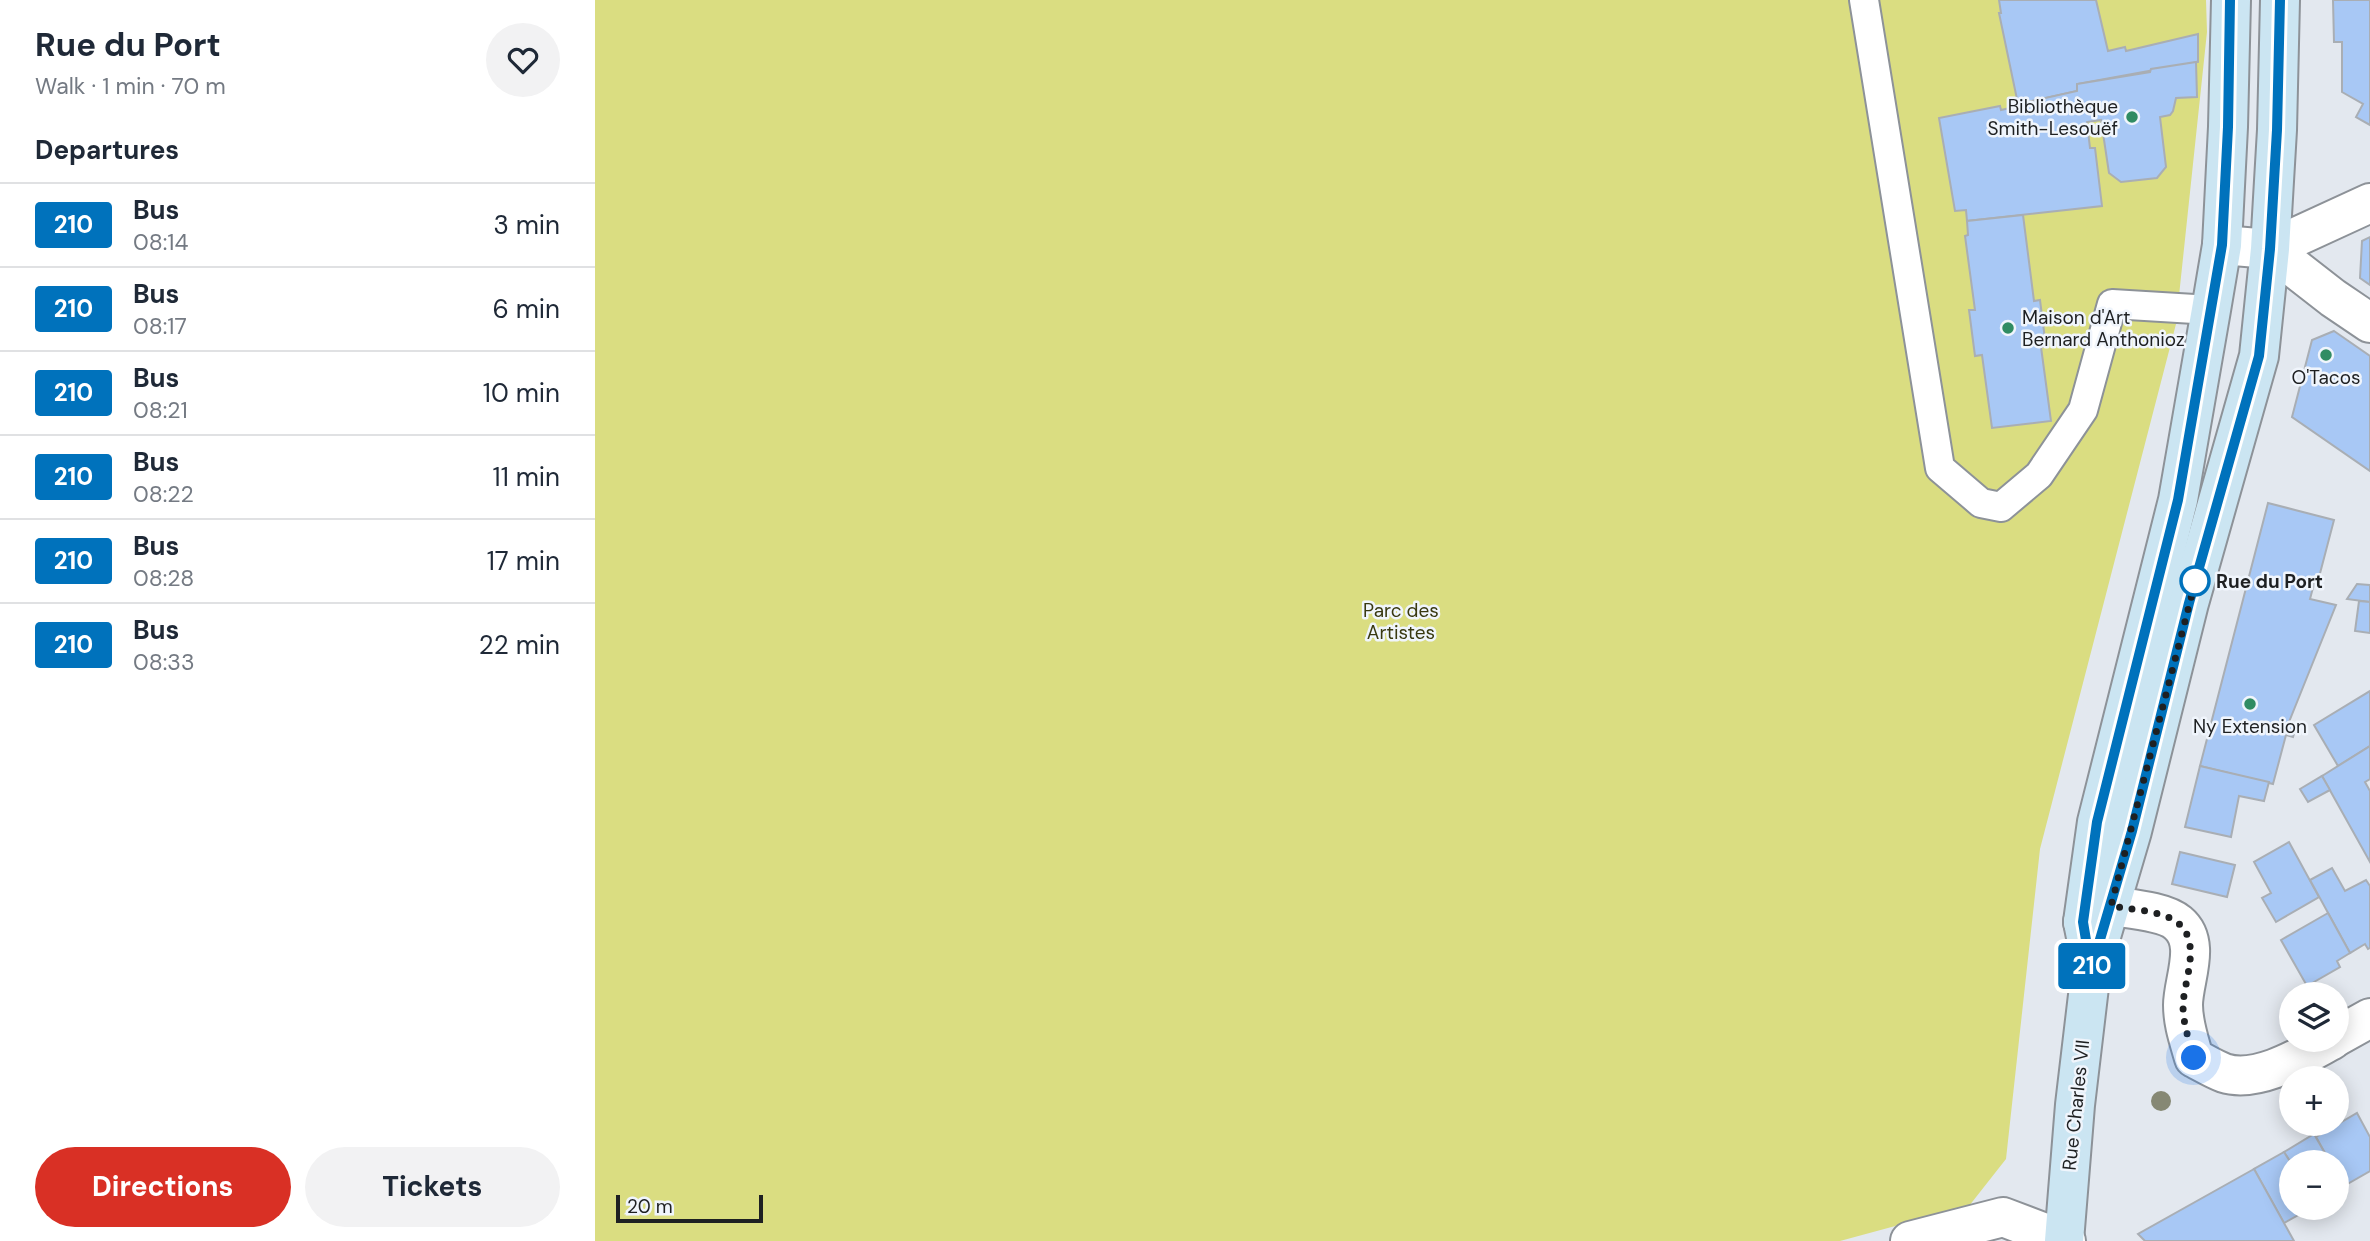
<!DOCTYPE html>
<html lang="en">
<head>
<meta charset="utf-8">
<style>
	body { margin:0; font-family:"DM Sans",sans-serif; background:#f2f2f3; color:#1f2937; height:100vh; display:flex; flex-direction:column; font-size:26px; white-space:nowrap }
	* { box-sizing:border-box; margin:0 }
	p { font-size:23px; color:#747a83 }
	.icon { flex:none; width:38px; height:38px; fill:none; stroke:currentColor; stroke-width:2; stroke-linecap:round; stroke-linejoin:round }
	.map { position:relative; flex:1; overflow:hidden }
	.side { display:flex; flex-direction:column; background:#fff; width:595px }
	.side>* { flex:none }
	.badge { padding:0 14px; border-radius:5px; font-size:24px; line-height:46px }
	.buttons { position:absolute; left:1684px; top:982px; display:grid; gap:14px }
	.buttons a { display:grid; place-items:center; width:70px; height:70px; border-radius:50%; background:#fff; box-shadow:0 4px 18px #0003; font-size:35px }
	.scale { position:absolute; left:21px; bottom:18px; width:147px; box-sizing:border-box; padding-left:7px; border:4px solid #1e2022; border-top:0; font-size:19px; line-height:24px; white-space:nowrap; color:#1e2022; -webkit-text-stroke:5px #f0f5fc; paint-order:stroke }
	.you { position:absolute; width:35px; height:35px; margin:-18px; border:5px solid #fff; border-radius:50%; background:#1a73e8; box-shadow:0 0 0 10px #1a73e833 }
	.map>.badge { position:absolute; translate:-50% -50%; box-shadow:0 0 0 4px #fff }
	h2 { padding:0 35px; font-size:26px; line-height:63px }
	.round { display:grid; place-items:center; flex:none; width:74px; height:74px; border-radius:37px; background:#f2f2f3 }
	.summary { display:flex; align-items:center; justify-content:space-between; height:119px; padding:0 35px }
	h1 { font-size:33px; font-weight:700; line-height:52px }
	.primary-button { display:flex; gap:14px; margin-top:auto; padding:14px 35px }
	.primary-button a { flex:1; height:80px; border-radius:42px; background:#d93025; color:#fff; font-size:28px; font-weight:700; line-height:80px; text-align:center }
	.primary-button a+a { background:#f2f2f3; color:#1f2937 }
	ul { padding:0; list-style:none }
	li { display:flex; align-items:center; gap:21px; height:84px; padding:0 35px; border-top:2px solid #e0e1e3 }
	li div { flex:1 }
	li b { display:block; font-size:26px }
	li em { font-style:normal }
	li .badge { min-width:77px; font-weight:700; text-align:center }
	main { display:flex; flex:1; min-height:0 }
	.map>svg:first-child { display:block }
	.green { fill:#dadd81 }
	.building { fill:#a8c8f5; stroke:#a9aeb4; stroke-width:2 }
	.lines { fill:none; stroke-linecap:round; stroke-linejoin:round }
	.service-casing { stroke:#8d9298; stroke-width:32 }
	.minor-casing { stroke:#8d9298; stroke-width:42 }
	.secondary-casing { stroke:#8d9298; stroke-width:42 }
	.service { stroke:#fff; stroke-width:28 }
	.minor { stroke:#fff; stroke-width:38 }
	.secondary { stroke:#cbe5f2; stroke-width:38 }
	.tree { fill:#868874 }
	.line-casing { stroke:#fff; stroke-width:16 }
	.line { stroke:#0072bc; stroke-width:10 }
	.walk { stroke:#1e2022; stroke-width:7; stroke-dasharray:0 12.6 }
	.poi-dot { fill:#308c63; stroke:#f0f5fc; stroke-width:2.5 }
	.stop-dot { fill:#fff; stroke:#0072bc; stroke-width:3.5 }
	.labels { text-anchor:middle; dominant-baseline:central; stroke-width:5; stroke-linejoin:round; paint-order:stroke }
	.poi-label { font-size:19px; fill:#1e2022; stroke:#f0f5fc }
	.stop-label { font-size:19px; font-weight:bold; fill:#1e2022; stroke:#f0f5fc; text-anchor:start }
	.park-label { font-size:19px; fill:#393910; stroke:#f0f5fc }
	.street-label { font-size:19px; fill:#1e2022; stroke:#f0f5fc }
</style>
</head>
<body>
<main>
<section class="side">
<div class="summary"><div><h1>Rue du Port</h1><p>Walk · 1 min · 70 m</p></div><a class="round"><svg class="icon" aria-label="heart" viewBox="0 0 24 24"><path d="M12 20l-8-8c-3-5 5-10 8-4 3-6 11-1 8 4z"/></svg></a></div>
<h2>Departures</h2>
<ul>
<li><span class="badge" style="background:#0072bc;color:#fff">210</span><div><b>Bus</b><p>08:14</p></div><em>3 min</em></li>
<li><span class="badge" style="background:#0072bc;color:#fff">210</span><div><b>Bus</b><p>08:17</p></div><em>6 min</em></li>
<li><span class="badge" style="background:#0072bc;color:#fff">210</span><div><b>Bus</b><p>08:21</p></div><em>10 min</em></li>
<li><span class="badge" style="background:#0072bc;color:#fff">210</span><div><b>Bus</b><p>08:22</p></div><em>11 min</em></li>
<li><span class="badge" style="background:#0072bc;color:#fff">210</span><div><b>Bus</b><p>08:28</p></div><em>17 min</em></li>
<li><span class="badge" style="background:#0072bc;color:#fff">210</span><div><b>Bus</b><p>08:33</p></div><em>22 min</em></li>
</ul>
<div class="primary-button"><a>Directions</a><a>Tickets</a></div>
</section>
<div class="map">
<svg width="1775" height="1241" viewBox="0 0 1775 1241">
	<rect width="100%" height="100%" fill="#e3e8ef"/>
	<!-- green -->
	<polygon class="green" points="0,0 1611,0 1612,32 1581,324 1445,849 1411,1159 1374,1206 1245,1241 0,1241"/>
	<!-- building -->
	<g class="building">
		<polygon points="1404,0 1501,0 1513,51 1530,47 1531,51 1603,34 1603,62 1482,84 1482,91 1423,104 1404,13 1406,13"/>
		<polygon points="1738,0 1775,0 1775,125 1761,117 1768,104 1747,92 1747,42 1739,42"/>
		<polygon points="1601,62 1602,97 1581,98 1578,111 1575,115 1565,117 1571,167 1562,178 1526,182 1514,173 1506,120 1492,122 1495,148 1500,148 1507,206 1372,221 1371,210 1360,211 1344,118 1405,106 1406,110 1424,106 1423,104 1482,91 1482,84 1555,72 1556,69"/>
		<polygon points="1428,215 1439,301 1445,300 1451,347 1446,347 1456,421 1397,428 1387,355 1380,356 1374,310 1380,310 1370,236 1373,235 1372,221"/>
		<polygon points="1775,237 1775,285 1765,278 1767,241"/>
		<polygon points="1739,331 1775,356 1775,471 1697,417 1717,340"/>
		<polygon points="1673,503 1739,520 1723,581 1720,580 1715,599 1741,605 1694,722 1702,724 1698,737 1691,735 1678,784 1605,766"/>
		<polygon points="1762,584 1775,585 1775,602 1752,599"/>
		<polygon points="1764,601 1775,602 1775,633 1760,631"/>
		<polygon points="1775,691 1775,746 1743,766 1719,725"/>
		<polygon points="1775,746 1775,779 1770,782 1775,791 1775,862 1727,776"/>
		<polygon points="1605,766 1674,782 1669,801 1644,796 1636,837 1590,827"/>
		<polygon points="1727,776 1735,790 1713,802 1705,789"/>
		<polygon points="1694,842 1724,897 1681,922 1667,898 1676,893 1659,862"/>
		<polygon points="1585,852 1640,865 1632,897 1577,884"/>
		<polygon points="1737,868 1750,891 1771,880 1775,886 1775,948 1773,949 1770,944 1755,953 1715,880"/>
		<polygon points="1733,913 1755,953 1742,961 1745,967 1712,986 1686,940"/>
		<polygon points="1762,1113 1775,1137 1775,1171 1749,1186 1741,1173 1741,1162 1735,1162 1721,1137"/>
		<polygon points="1719,1134 1735,1162 1696,1163 1689,1152"/>
		<polygon points="1689,1152 1696,1163 1696,1208 1716,1208 1689,1223 1659,1169"/>
		<polygon points="1659,1169 1699,1241 1550,1241 1543,1234"/>
		<polygon points="1741,1173 1750,1188 1741,1193"/>
	</g>
	<g class="lines">
		<defs>
			<polyline id="service" points="1269,0 1345,468 1386,503 1406,507 1444,475 1488,410 1517,304 1616,310"/>
			<g id="minor">
				<polyline points="1627,245 1675,249 1775,203"/>
				<polyline points="1675,249 1738,298 1775,323"/>
				<path d="M1488 922 1516 906C1534 909 1569 911 1583 923 1607 943 1588 980 1588 1005 1588 1024 1594 1040 1599 1058 1609 1063 1618 1069 1629 1073 1663 1084 1709 1055 1737 1040"/>
				<polyline points="1741,1037 1775,1018"/>
				<polyline points="1315,1241 1408,1217 1471,1241"/>
			</g>
			<g id="secondary">
				<polyline points="1491,937 1488,922 1502,822 1583,500 1616,310 1627,245 1633,127 1636,0"/>
				<polyline points="1469,1241 1480,1105 1496,970 1537,831 1594,603 1664,356 1675,249 1682,130 1685,0"/>
			</g>
		</defs>
		<!-- service casing -->
		<use href="#service" class="service-casing"/>
		<!-- minor casing -->
		<use href="#minor" class="minor-casing"/>
		<!-- secondary casing -->
		<use href="#secondary" class="secondary-casing"/>
		<!-- service -->
		<use href="#service" class="service"/>
		<!-- minor -->
		<use href="#minor" class="minor"/>
		<!-- secondary -->
		<use href="#secondary" class="secondary"/>
	</g>
	<!-- trees -->
	<circle class="tree" cx="1566" cy="1101" r="10"/>
	<g class="lines">
		<defs>
			<polyline id="line" points="1635,0 1633,127 1627,245 1583,500 1502,822 1488,922 1496,970 1537,831 1594,603 1664,356 1675,249 1682,130 1685,0"/>
		</defs>
		<!-- line casing -->
		<use href="#line" class="line-casing"/>
		<!-- line -->
		<use href="#line" class="line"/>
		<!-- walk -->
		<path class="walk" d="M1599 1058C1594 1040 1588 1024 1588 1005 1589 980 1607 943 1583 923 1569 911 1534 909 1516 906L1601 579 1600 581"/>
	</g>
	<!-- markers -->
	<g class="poi-dot">
		<circle cx="1537" cy="117" r="7"/>
		<circle cx="1413" cy="328" r="7"/>
		<circle cx="1731" cy="355" r="7"/>
		<circle cx="1655" cy="704" r="7"/>
	</g>
	<circle class="stop-dot" cx="1600" cy="581" r="14"/>
	<g class="labels">
		<!-- poi labels -->
		<g class="poi-label">
			<text x="1523" y="106" text-anchor="end">Bibliothèque<tspan x="1523" dy="22">Smith-Lesouëf</tspan></text>
			<text x="1427" y="317" text-anchor="start">Maison d'Art<tspan x="1427" dy="22">Bernard Anthonioz</tspan></text>
			<text x="1731" y="377">O'Tacos</text>
			<text x="1655" y="726">Ny Extension</text>
		</g>
		<!-- stop labels -->
		<g class="stop-label">
			<text x="1621" y="581">Rue du Port</text>
		</g>
		<!-- park labels -->
		<g class="park-label">
			<text x="806" y="610">Parc des<tspan x="806" dy="22">Artistes</tspan></text>
		</g>
		<!-- street labels -->
		<g class="street-label">
			<text transform="translate(1481 1105) rotate(-84)">Rue Charles VII</text>
		</g>
	</g>
</svg>
<div class="buttons">
<a><svg class="icon" aria-label="layers" viewBox="0 0 24 24"><path d="M12 4l9 5-9 5-9-5zM3 14l9 5 9-5"/></svg></a>
<a>+</a>
<a>−</a>
</div>
<div class="scale">20 m</div>
<div class="you" style="left:1599px;top:1058px"></div>
<b class="badge" style="left:1497px;top:966px;background:#0072bc;color:#fff">210</b>
</div>
</main>
</body>
</html>
